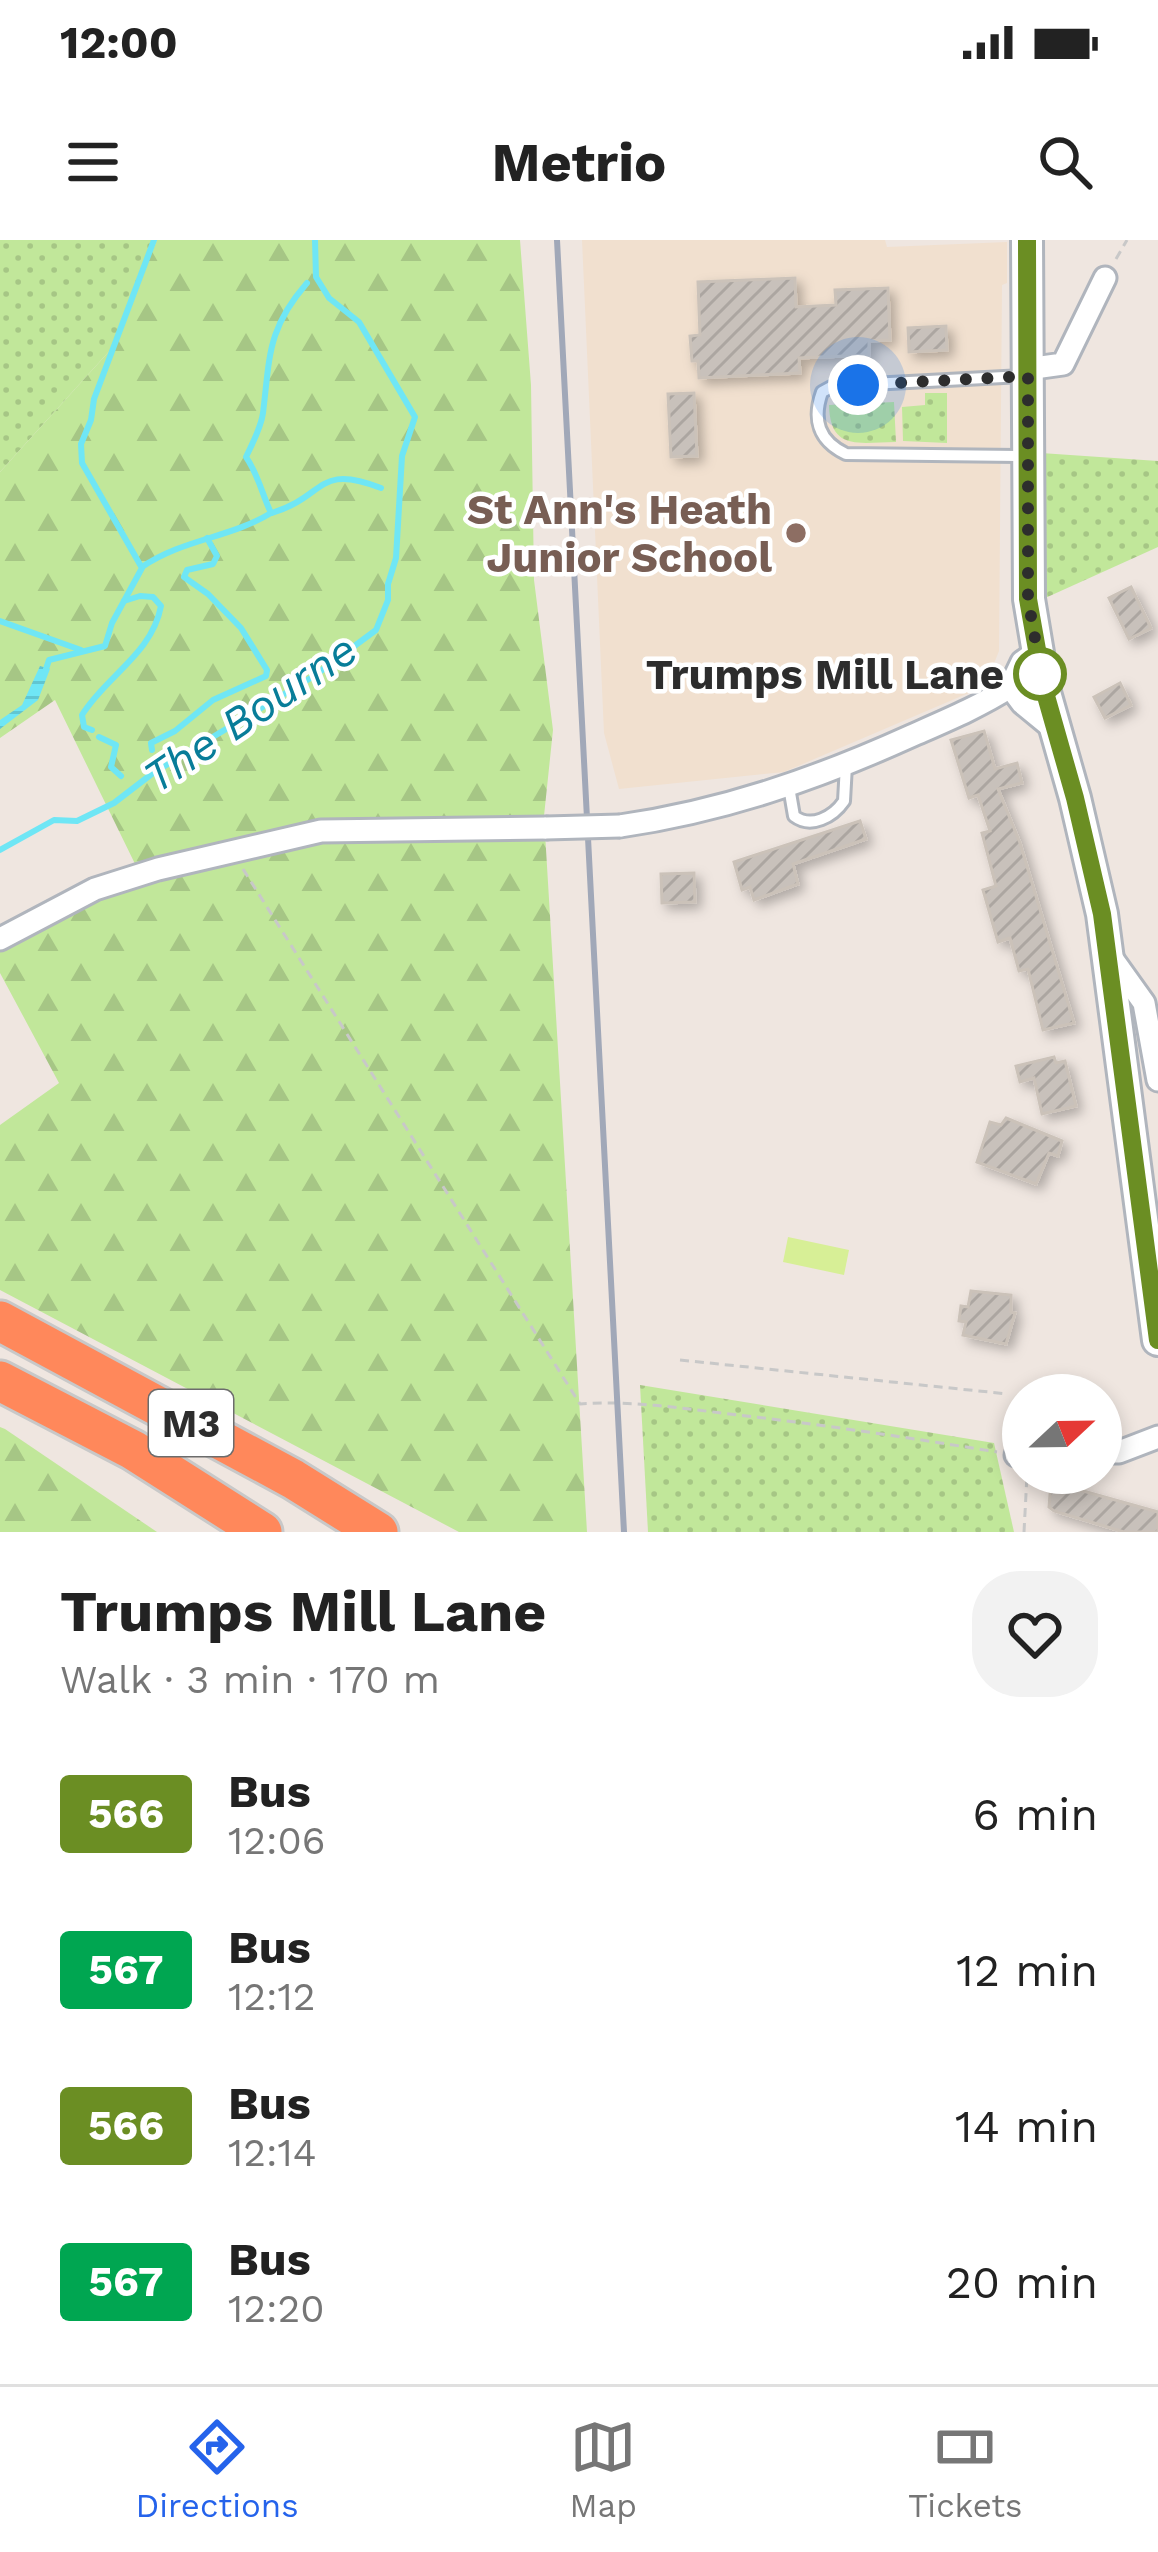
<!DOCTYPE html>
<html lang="en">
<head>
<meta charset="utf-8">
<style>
	body { margin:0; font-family:"Work Sans",sans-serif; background:#f2f2f2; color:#222; height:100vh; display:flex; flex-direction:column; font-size:45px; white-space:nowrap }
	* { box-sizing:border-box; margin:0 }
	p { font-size:39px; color:#767676 }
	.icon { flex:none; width:66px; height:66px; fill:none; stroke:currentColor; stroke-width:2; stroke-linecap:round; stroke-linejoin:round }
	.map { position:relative; height:1292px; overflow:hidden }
	.panel { display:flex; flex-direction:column; background:#fff; flex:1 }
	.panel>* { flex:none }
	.badge { padding:0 24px; border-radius:9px; font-size:42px; line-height:78px }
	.needle { width:78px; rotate:68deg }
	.controls { position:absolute; left:1002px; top:1134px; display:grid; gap:24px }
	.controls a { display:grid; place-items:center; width:120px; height:120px; border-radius:50%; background:#fff; box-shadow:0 6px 18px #0003; font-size:60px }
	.you { position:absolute; width:60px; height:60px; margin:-30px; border:9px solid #fff; border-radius:50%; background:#1a73e8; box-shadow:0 0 0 18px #1a73e833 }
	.map>.badge { position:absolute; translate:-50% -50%; box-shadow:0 0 0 6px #fff }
	.round { display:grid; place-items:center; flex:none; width:126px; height:126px; border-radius:48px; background:#f2f2f2 }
	.head { display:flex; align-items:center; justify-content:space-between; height:204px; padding:0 60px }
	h1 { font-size:57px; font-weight:700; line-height:90px }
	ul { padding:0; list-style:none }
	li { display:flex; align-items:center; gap:36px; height:156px; padding:0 60px }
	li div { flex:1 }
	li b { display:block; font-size:45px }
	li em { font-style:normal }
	li .badge { min-width:132px; font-weight:700; text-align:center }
	.status { display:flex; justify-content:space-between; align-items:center; height:84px; padding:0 60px; background:#fff; direction:ltr }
	.status svg { height:33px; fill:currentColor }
	header { display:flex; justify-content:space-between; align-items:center; height:156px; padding:0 60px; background:#fff; font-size:54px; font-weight:700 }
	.dock { display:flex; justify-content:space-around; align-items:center; height:168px; border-top:3px solid #e0e0e0; background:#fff; font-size:33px; color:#767676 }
	.dock a { display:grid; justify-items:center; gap:6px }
	.dock .selected { color:#2563eb }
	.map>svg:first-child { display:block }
	.education { fill:#f1e0cf }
	.grass { fill:url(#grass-dots) }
	.forest { fill:url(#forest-firs) }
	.pitch { fill:#d7ef96 }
	.water { fill:url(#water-rules) }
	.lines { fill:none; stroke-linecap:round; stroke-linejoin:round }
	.stream { stroke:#6fe6f5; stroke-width:6 }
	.building { fill:url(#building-hatch); stroke:#cbc2b9; stroke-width:3; filter:url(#shadow) }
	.service-casing { stroke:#b0b5bd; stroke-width:16 }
	.minor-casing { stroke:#b0b5bd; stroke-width:27 }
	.secondary-casing { stroke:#b0b5bd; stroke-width:36 }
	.motorway-casing { stroke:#c8c8c8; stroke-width:45 }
	.path { stroke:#c8c8c8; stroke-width:3; stroke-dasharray:9 6; stroke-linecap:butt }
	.service { stroke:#fff; stroke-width:10 }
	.minor { stroke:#fff; stroke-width:21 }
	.secondary { stroke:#fff; stroke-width:30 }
	.motorway { stroke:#ff885b; stroke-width:39 }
	.rail { stroke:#a1a8b8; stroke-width:6 }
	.minor-bridge-casing { stroke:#b0b5bd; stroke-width:27; stroke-linecap:butt }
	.minor-bridge { stroke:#fff; stroke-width:21 }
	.line-casing { stroke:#fff; stroke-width:27 }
	.line { stroke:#6b8e23; stroke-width:18 }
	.walk { stroke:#2d2d2d; stroke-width:12; stroke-dasharray:0 21.6 }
	.education-dot { fill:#8d6e63; stroke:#fff; stroke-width:4.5 }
	.stop-dot { fill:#fff; stroke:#6b8e23; stroke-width:6 }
	.labels { text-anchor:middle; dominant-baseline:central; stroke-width:9; stroke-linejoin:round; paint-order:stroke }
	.shield { fill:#fff; stroke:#6c6c6c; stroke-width:3 }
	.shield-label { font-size:39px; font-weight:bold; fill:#2d2d2d }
	.education-label { font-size:42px; font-weight:bold; fill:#785e54; stroke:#fff; text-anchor:end }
	.stop-label { font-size:42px; font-weight:bold; fill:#2d2d2d; stroke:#fff; text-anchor:end }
	.water-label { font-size:45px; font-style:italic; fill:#087d99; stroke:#fff }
</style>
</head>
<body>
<div class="status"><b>12:00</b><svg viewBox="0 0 49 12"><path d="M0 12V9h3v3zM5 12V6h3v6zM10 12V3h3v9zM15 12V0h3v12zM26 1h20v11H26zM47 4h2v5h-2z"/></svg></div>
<header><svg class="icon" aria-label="menu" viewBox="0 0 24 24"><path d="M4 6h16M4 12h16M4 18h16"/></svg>Metrio<svg class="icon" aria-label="search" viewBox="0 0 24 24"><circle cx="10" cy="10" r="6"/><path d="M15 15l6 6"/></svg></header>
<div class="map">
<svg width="1158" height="1292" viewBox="0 0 1158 1292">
	<defs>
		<pattern id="grass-dots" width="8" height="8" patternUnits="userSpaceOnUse" patternTransform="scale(3)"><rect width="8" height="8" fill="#c1e79a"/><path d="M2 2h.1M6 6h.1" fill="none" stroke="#a6c685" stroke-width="1.8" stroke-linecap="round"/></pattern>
		<pattern id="forest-firs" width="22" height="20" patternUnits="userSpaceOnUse" patternTransform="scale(3)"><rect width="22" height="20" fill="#c1e79a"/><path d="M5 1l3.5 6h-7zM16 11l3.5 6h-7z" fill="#a6c685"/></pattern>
		<pattern id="water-rules" width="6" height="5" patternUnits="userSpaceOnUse" patternTransform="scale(3)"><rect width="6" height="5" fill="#6fe6f5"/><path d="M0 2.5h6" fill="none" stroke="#60c6d2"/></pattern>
		<pattern id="building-hatch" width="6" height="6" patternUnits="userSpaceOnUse" patternTransform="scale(3)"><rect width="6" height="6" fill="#c8c1bb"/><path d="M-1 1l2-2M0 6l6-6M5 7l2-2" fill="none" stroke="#aca6a1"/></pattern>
		<filter id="shadow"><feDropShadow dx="5.5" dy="5.5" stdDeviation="6" flood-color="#0004"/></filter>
	</defs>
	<rect width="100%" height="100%" fill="#efe6e0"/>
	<!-- education -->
	<polygon class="education" points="582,0 885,0 887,7 1007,2 1007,43 1002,45 999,411 985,446 784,532 619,549 604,493"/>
	<!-- grass -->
	<g class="grass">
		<polygon points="0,0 157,0 113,107 0,232"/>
		<polygon points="925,153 947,153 947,203 903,201 902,167 925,165"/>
		<path d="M894 162 896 202C860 202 830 212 829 165Z"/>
		<polygon points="1041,213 1158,221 1158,307 1043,359"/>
		<polygon points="640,1145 994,1203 1014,1292 648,1292"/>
	</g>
	<!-- forest -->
	<g class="forest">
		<polygon points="157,0 520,0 531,145 534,340 553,490 544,576 587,1292 459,1292 0,1050 0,885 59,843 0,733 0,712 138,630 55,460 0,498 0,232 113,107"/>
		<polygon points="0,1187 5,1189 157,1292 0,1292"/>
	</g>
	<!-- pitch -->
	<polygon class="pitch" points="788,997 849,1010 844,1035 783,1022"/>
	<!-- water -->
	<polygon class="water" points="40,426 50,429 38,460 0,489 0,480 22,465"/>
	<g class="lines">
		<!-- stream -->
		<g class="stream">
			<path d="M272 273C327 256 316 223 381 248"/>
			<path d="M142 327C183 299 230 298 271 273 262 254 258 234 246 217 252 204 261 188 263 173 270 116 267 89 307 43"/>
			<polyline points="0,381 81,410"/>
			<polyline points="46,429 49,420 105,406 112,383 142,328 82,223 81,204 91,180 94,159 154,0"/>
			<path d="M92 490 84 487 82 475C106 436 152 414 161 366L153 357 140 356 124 361"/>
			<polyline points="99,497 116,505 111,527 121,536"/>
			<polyline points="152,510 151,503 175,491 213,460 266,436 267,430 241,388 208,354 184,337 187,330 213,324 217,316 207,298"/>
			<polyline points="0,610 54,580 77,581 114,563 153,533 314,436 376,390 388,360 388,344 396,318 402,216 415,177 359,82 329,58 316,37 315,0"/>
		</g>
	</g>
	<!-- building -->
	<g class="building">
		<polygon points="795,38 796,67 836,65 835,50 888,48 890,100 869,101 869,115 799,118 800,133 699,138 698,121 692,121 690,96 700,95 698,42"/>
		<polygon points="946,86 947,110 909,112 908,88"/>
		<polygon points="694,153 697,216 671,217 668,154"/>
		<polygon points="1131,347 1151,388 1129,399 1109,358"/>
		<polygon points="1120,443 1131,465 1105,478 1094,457"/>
		<polygon points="984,491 995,529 1017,523 1022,543 998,549 1020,603 1074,783 1043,790 1028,729 1019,731 1010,698 998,702 983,650 996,646 982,593 990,591 978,555 969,558 951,500"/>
		<polygon points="860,581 866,599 793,624 798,644 754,660 750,647 742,650 734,622"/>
		<polygon points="694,633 695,662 662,663 661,634"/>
		<polygon points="1054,817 1056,823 1065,821 1076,866 1042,874 1034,838 1020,842 1016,826"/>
		<polygon points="1006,878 1062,901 1058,916 1049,913 1036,944 977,922 990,882 1001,885"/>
		<polygon points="971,1051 1011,1055 1011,1072 1015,1073 1006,1104 963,1095 966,1082 959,1081 961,1066 968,1067"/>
		<polygon points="1051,1242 1158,1272 1158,1292 1124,1292 1054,1271 1049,1267"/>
	</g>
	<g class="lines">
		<defs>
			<g id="service">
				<path d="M1023 136 833 146 822 152C812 180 819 201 846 214L1023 216"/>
				<path d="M789 547 794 576C811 589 833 577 844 561L846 525"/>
			</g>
			<g id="minor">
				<polyline points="1027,129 1063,124 1105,38"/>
				<polyline points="1036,412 1022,422 1010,447 1022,463 1056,491"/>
				<path d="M620 586C723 571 816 539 911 496 945 481 979 467 1010 447"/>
				<polyline points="0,699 95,649 158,629 321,591 546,588"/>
				<polyline points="1109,714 1144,763 1158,840"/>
				<polyline points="1101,1212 1119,1212 1158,1197"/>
				<polyline points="1016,1215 1023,1215"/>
			</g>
			<polyline id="secondary" points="1027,0 1029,359 1044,449 1075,558 1102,674 1158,1100"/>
			<g id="motorway">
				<polyline points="0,1081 293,1239 378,1292"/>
				<polyline points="0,1141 133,1210 262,1292"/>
			</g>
		</defs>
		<!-- service casing -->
		<use href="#service" class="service-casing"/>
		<!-- minor casing -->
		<use href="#minor" class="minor-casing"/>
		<!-- secondary casing -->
		<use href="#secondary" class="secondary-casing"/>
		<!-- motorway casing -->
		<use href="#motorway" class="motorway-casing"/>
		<!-- path -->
		<g class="path">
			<polyline points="1116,19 1127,0"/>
			<path d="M243 629 580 1164C633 1160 686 1169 738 1175 825 1185 911 1198 997 1212"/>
			<polyline points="680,1120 1008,1154"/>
			<polyline points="1024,1292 1027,1235"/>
		</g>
		<!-- service -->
		<use href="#service" class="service"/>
		<!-- minor -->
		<use href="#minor" class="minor"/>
		<!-- secondary -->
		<use href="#secondary" class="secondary"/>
		<!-- motorway -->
		<use href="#motorway" class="motorway"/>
		<!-- rail -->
		<polyline class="rail" points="557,0 624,1292"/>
		<defs>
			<polyline id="minor-bridge" points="546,588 620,586"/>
		</defs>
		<!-- minor-bridge casing -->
		<use href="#minor-bridge" class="minor-bridge-casing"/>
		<!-- minor-bridge -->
		<use href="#minor-bridge" class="minor-bridge"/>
	</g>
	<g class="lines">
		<defs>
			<polyline id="line" points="1027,0 1028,359 1044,449 1075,558 1102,674 1158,1100"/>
		</defs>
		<!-- line casing -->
		<use href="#line" class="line-casing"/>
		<!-- line -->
		<use href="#line" class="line"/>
		<!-- walk -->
		<polyline class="walk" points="858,145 1028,136 1028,359 1044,449 1040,434"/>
	</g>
	<!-- markers -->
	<circle class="education-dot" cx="796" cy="293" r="12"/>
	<circle class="stop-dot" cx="1040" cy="434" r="24"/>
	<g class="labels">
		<!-- shield labels -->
		<rect class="shield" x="149" y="1150" width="84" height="66" rx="9"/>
		<g class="shield-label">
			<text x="191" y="1183">M3</text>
		</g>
		<!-- education labels -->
		<g class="education-label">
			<text x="772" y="269">St Ann's Heath<tspan x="772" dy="48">Junior School</tspan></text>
		</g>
		<!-- stop labels -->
		<g class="stop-label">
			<text x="1004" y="434">Trumps Mill Lane</text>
		</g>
		<!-- water labels -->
		<g class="water-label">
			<text transform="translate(250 473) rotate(-34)">The Bourne</text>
		</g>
	</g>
</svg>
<div class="controls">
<a><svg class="needle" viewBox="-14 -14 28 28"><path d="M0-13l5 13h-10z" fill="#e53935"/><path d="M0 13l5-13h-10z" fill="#767676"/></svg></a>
</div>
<div class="you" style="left:858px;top:145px"></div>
</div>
<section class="panel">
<div class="head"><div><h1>Trumps Mill Lane</h1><p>Walk · 3 min · 170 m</p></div><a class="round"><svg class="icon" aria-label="heart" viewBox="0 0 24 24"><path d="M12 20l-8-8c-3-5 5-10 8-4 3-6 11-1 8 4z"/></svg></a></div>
<ul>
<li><span class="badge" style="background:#6b8e23;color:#fff">566</span><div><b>Bus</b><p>12:06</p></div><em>6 min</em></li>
<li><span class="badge" style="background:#00a651;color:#fff">567</span><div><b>Bus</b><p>12:12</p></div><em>12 min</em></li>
<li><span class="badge" style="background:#6b8e23;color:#fff">566</span><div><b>Bus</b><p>12:14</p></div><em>14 min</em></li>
<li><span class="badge" style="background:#00a651;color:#fff">567</span><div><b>Bus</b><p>12:20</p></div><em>20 min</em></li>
</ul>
</section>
<nav class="dock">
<a class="selected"><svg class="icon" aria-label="directions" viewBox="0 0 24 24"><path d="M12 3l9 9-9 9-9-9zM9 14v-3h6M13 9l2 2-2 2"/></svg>Directions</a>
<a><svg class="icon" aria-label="map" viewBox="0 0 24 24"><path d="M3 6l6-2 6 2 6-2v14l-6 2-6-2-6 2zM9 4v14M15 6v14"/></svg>Map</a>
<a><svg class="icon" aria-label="tickets" viewBox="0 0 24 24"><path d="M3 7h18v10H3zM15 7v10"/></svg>Tickets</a>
</nav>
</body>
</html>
